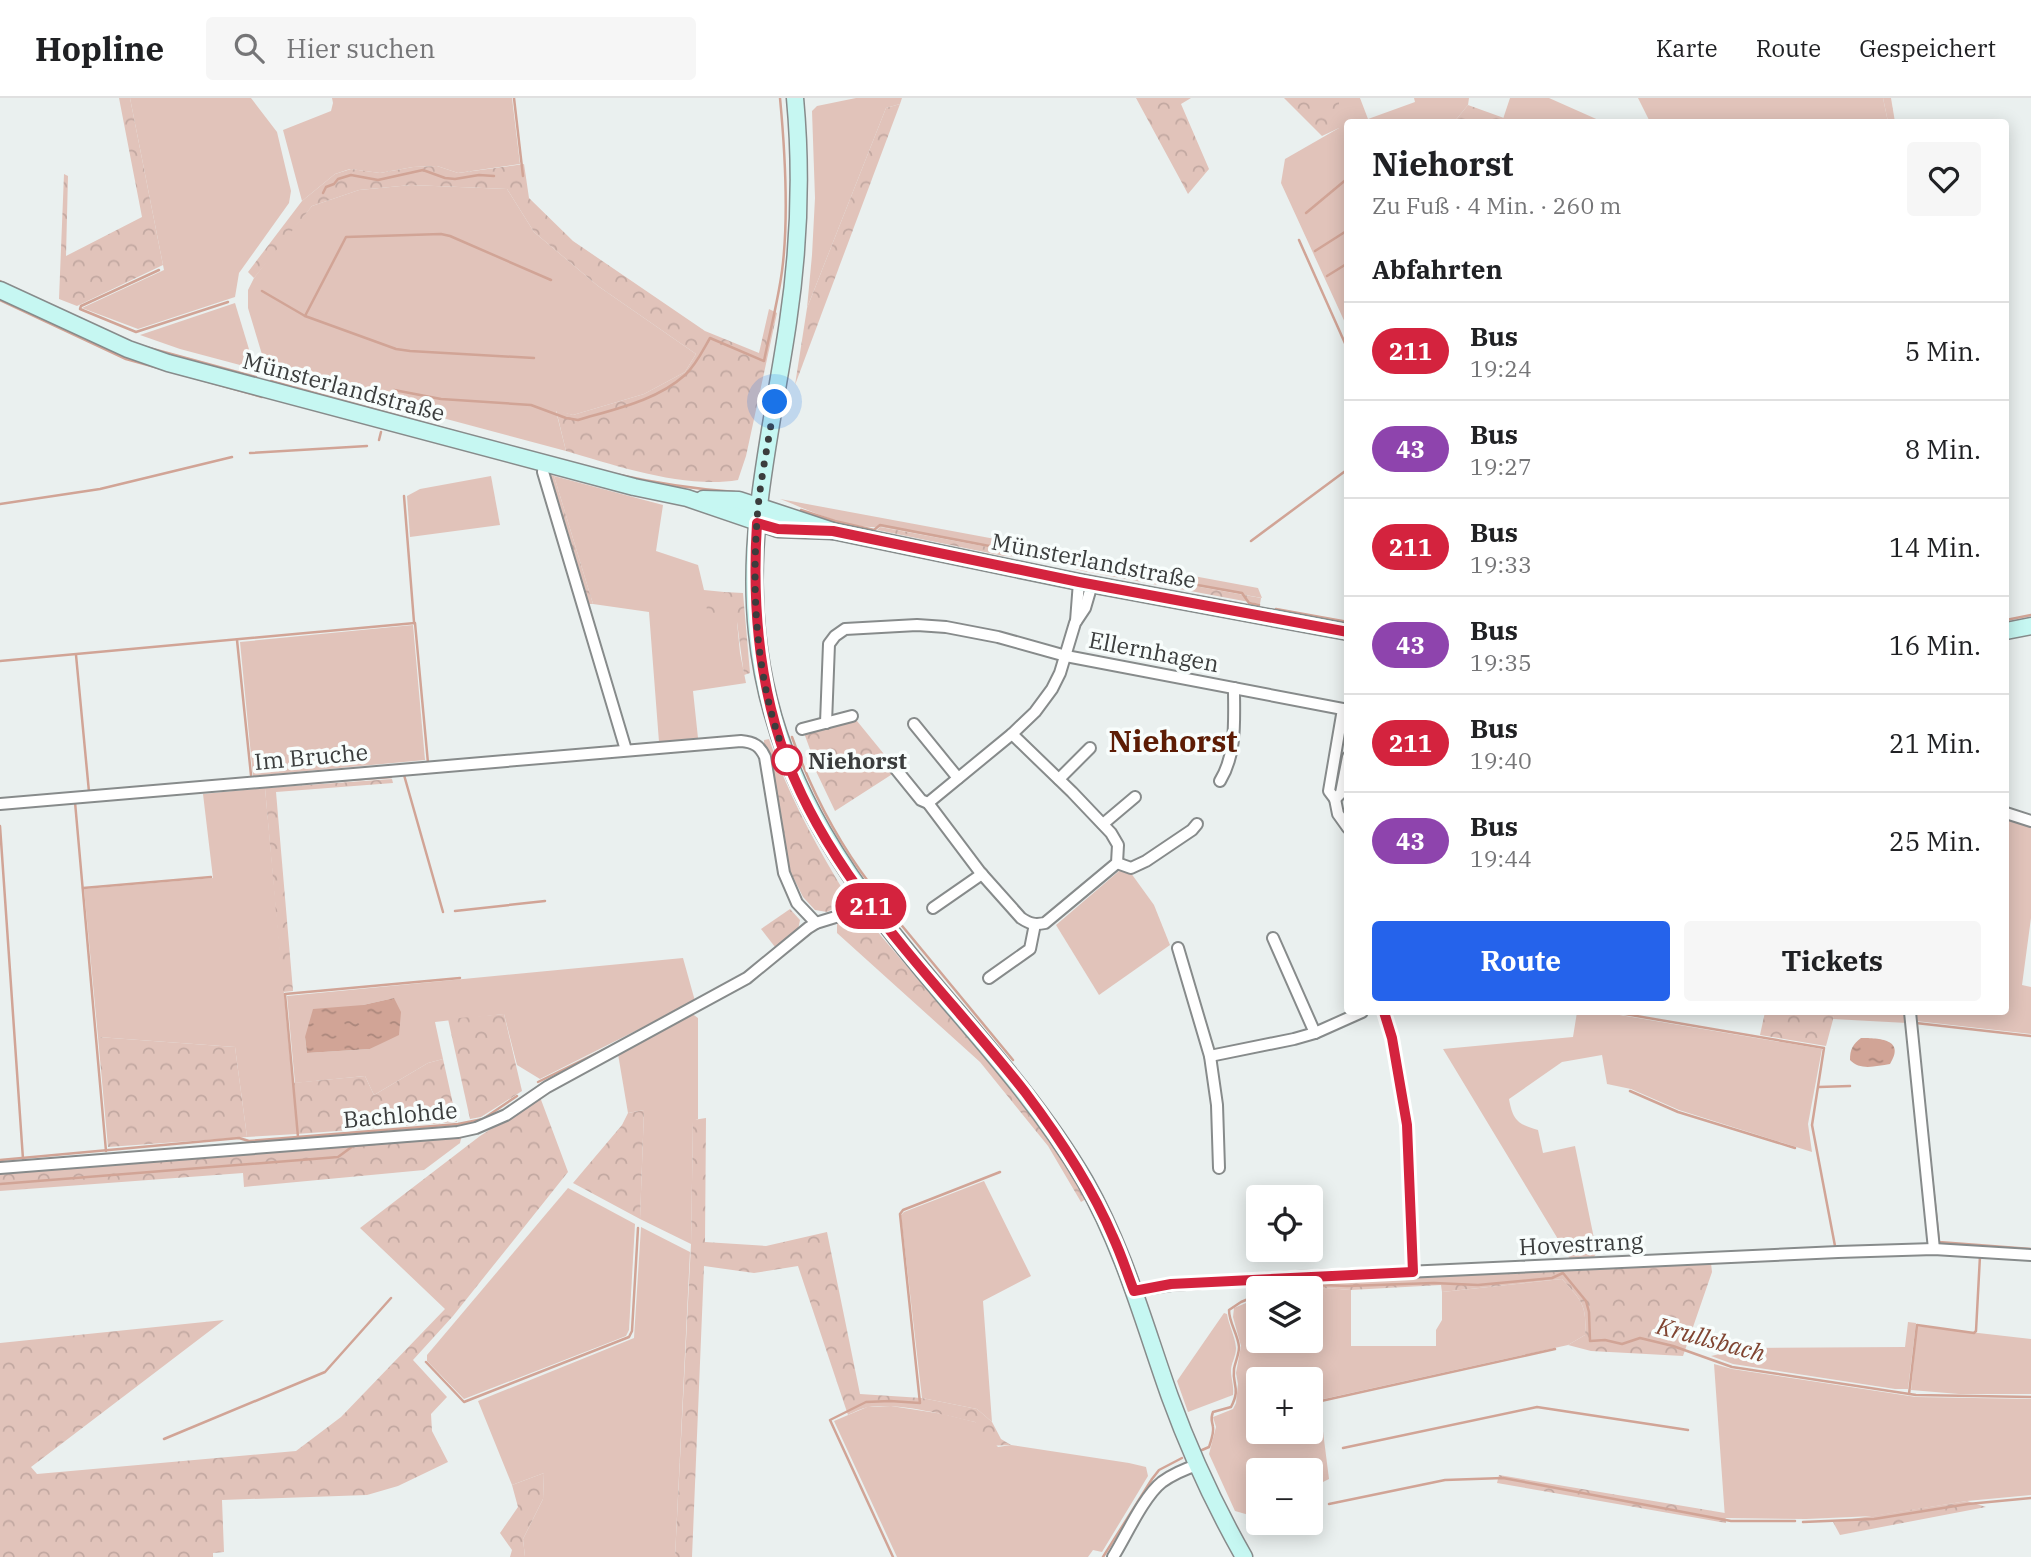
<!DOCTYPE html>
<html lang="de">
<head>
<meta charset="utf-8">
<style>
	body { margin:0; font-family:"IBM Plex Serif",serif; background:#f6f6f6; color:#202124; height:100vh; display:flex; flex-direction:column; font-size:26px; white-space:nowrap }
	* { box-sizing:border-box; margin:0 }
	p { font-size:23px; color:#757577 }
	.icon { flex:none; width:38px; height:38px; fill:none; stroke:currentColor; stroke-width:2; stroke-linecap:round; stroke-linejoin:round }
	.map { position:relative; flex:1; overflow:hidden }
	.sheet { position:absolute; left:1344px; top:21px; width:665px; height:896px; display:flex; flex-direction:column; background:#fff; border-radius:7px; box-shadow:0 4px 18px #0003 }
	.sheet>* { flex:none }
	.badge { padding:0 14px; border-radius:23px; font-size:24px; line-height:46px }
	.buttons { position:absolute; left:1246px; top:1087px; display:grid; gap:14px }
	.buttons a { display:grid; place-items:center; width:77px; height:77px; border-radius:7px; background:#fff; box-shadow:0 4px 18px #0003; font-size:35px }
	.you { position:absolute; width:35px; height:35px; margin:-18px; border:5px solid #fff; border-radius:50%; background:#1a73e8; box-shadow:0 0 0 10px #1a73e833 }
	.map>.badge { position:absolute; translate:-50% -50%; box-shadow:0 0 0 4px #fff }
	h2 { padding:0 28px; font-size:26px; line-height:63px }
	.round { display:grid; place-items:center; flex:none; width:74px; height:74px; border-radius:7px; background:#f6f6f6 }
	.summary { display:flex; align-items:center; justify-content:space-between; height:119px; padding:0 28px }
	h1 { font-size:33px; font-weight:700; line-height:52px }
	.primary-button { display:flex; gap:14px; margin-top:auto; padding:14px 28px }
	.primary-button a { flex:1; height:80px; border-radius:7px; background:#2563eb; color:#fff; font-size:28px; font-weight:700; line-height:80px; text-align:center }
	.primary-button a+a { background:#f6f6f6; color:#202124 }
	ul { padding:0; list-style:none }
	li { display:flex; align-items:center; gap:21px; height:98px; padding:0 28px; border-top:2px solid #e0e0e0 }
	li div { flex:1 }
	li b { display:block; font-size:26px }
	li em { font-style:normal }
	li .badge { min-width:77px; font-weight:700; text-align:center }
	header { display:flex; align-items:center; gap:42px; box-sizing:border-box; height:98px; padding:0 35px; background:#fff; border-bottom:2px solid #e0e0e0 }
	header strong { font-size:33px }
	nav { display:flex; gap:38px; margin-inline-start:auto; font-size:24px }
	.search { width:490px; height:63px; background:#f6f6f6; display:flex; align-items:center; gap:18px; box-sizing:border-box; padding:0 24px; border-radius:7px; color:#757577; font-size:26px }
	.map>svg:first-child { display:block }
	.green { fill:#e1c3ba; fill-rule:evenodd }
	.forest { fill:url(#forest-crowns) }
	.water { fill:url(#water-ripples) }
	.lines { fill:none; stroke-linecap:round; stroke-linejoin:round }
	.stream { stroke:#d1a496; stroke-width:2.5 }
	.street-casing { stroke:#878b8b; stroke-width:14 }
	.secondary-casing { stroke:#878b8b; stroke-width:19 }
	.street { stroke:#fff; stroke-width:10 }
	.secondary { stroke:#c6f7f2; stroke-width:16 }
	.line-casing { stroke:#fff; stroke-width:16 }
	.line { stroke:#d4233e; stroke-width:10 }
	.walk { stroke:#3b3d3d; stroke-width:7; stroke-dasharray:0 12.6 }
	.stop-dot { fill:#fff; stroke:#d4233e; stroke-width:3.5 }
	.labels { text-anchor:middle; dominant-baseline:central; stroke-width:7; stroke-linejoin:round; paint-order:stroke }
	.street-label { font-size:23px; fill:#3b3d3d; stroke:#f8fdfc }
	.stop-label { font-size:23px; font-weight:bold; fill:#3b3d3d; stroke:#f8fdfc; text-anchor:start }
	.water-label { font-size:24px; font-style:italic; fill:#804532; stroke:#f8fdfc }
	.district-label { font-size:30px; font-weight:bold; fill:#5d1c05; stroke:#f8fdfc }
</style>
</head>
<body>
<header>
<strong>Hopline</strong>
<div class="search"><svg class="icon" aria-label="search" viewBox="0 0 24 24"><circle cx="10" cy="10" r="6"/><path d="M15 15l6 6"/></svg>Hier suchen</div>
<nav><a>Karte</a><a>Route</a><a>Gespeichert</a></nav>
</header>
<div class="map">
<svg width="2031" height="1459" viewBox="0 0 2031 1459">
	<defs>
		<pattern id="forest-crowns" width="20" height="18" patternUnits="userSpaceOnUse" patternTransform="scale(1.75)"><rect width="20" height="18" fill="#e1c3ba"/><path d="M2 6a3 3 0 1 1 6 0M12 15a3 3 0 1 1 6 0" fill="none" stroke="#c2a8a1"/></pattern>
		<pattern id="water-ripples" width="26" height="14" patternUnits="userSpaceOnUse" patternTransform="scale(1.75)"><rect width="26" height="14" fill="#d1a496"/><path d="M2 4q2-2 4 0t4 0M15 11q2-2 4 0t4 0" fill="none" stroke="#ab877c"/></pattern>
	</defs>
	<rect width="100%" height="100%" fill="#eaf0ef"/>
	<!-- green -->
	<g class="green">
		<polygon points="130,0 251,0 277,34 291,93 289,105 239,175 235,199 138,231 82,210 164,172"/>
		<polygon points="332,0 512,0 520,66 458,75 437,68 413,69 380,75 350,71 335,76 302,103 283,32 331,13 333,5"/>
		<polygon points="856,0 902,0 900,6 886,10 807,210 812,157 815,100 812,13 817,8"/>
		<polygon points="1339,0 1360,0 1368,21 1415,4 1414,0 1469,0 1468,7 1454,24 1348,24 1347,229 1281,85 1285,61 1339,30"/>
		<polygon points="1510,0 1549,0 1603,24 1515,24 1503,21"/>
		<polygon points="1638,0 1883,0 1888,24 1650,24"/>
		<polygon points="411,87 507,91 534,134 598,188 696,256 685,274 644,296 573,317 556,313 566,353 267,273 248,210 248,192 254,180 278,148 312,108 359,92"/>
		<polygon points="235,205 255,271 180,251 140,237"/>
		<polygon points="491,378 500,427 410,439 407,398 420,391"/>
		<polygon points="554,378 663,407 656,453 698,467 704,492 724,494 724,500 737,524 740,555 746,585 693,593 698,640 659,644 649,514 593,506"/>
		<path d="M780 401 1258 490 1262 500 1085 468 1030 453 1005 452 881 429C847 431 811 413 780 401Z"/>
		<polygon points="413,527 425,662 253,678 240,544"/>
		<polygon points="265,690 297,1036 247,1039 235,949 98,939 84,791 213,780 203,696"/>
		<polygon points="2006,720 2031,728 2031,820 2022,887 2031,889 2031,936 1916,923 1915,914 2006,914"/>
		<polygon points="1128,771 1154,807 1170,847 1099,897 1056,827 1119,773"/>
		<path d="M683 860 695 903 540 981 517 967 504 916 435 924 443 961 428 965 374 997 365 978 295 985 287 898ZM394 900 399 936 370 951 307 955 305 939 363 907Z"/>
		<path d="M1577 914H1602L1822 951 1808 1026 1812 1054 1679 1012 1631 991 1607 986 1602 957 1562 964 1509 1001C1513 1023 1518 1026 1538 1032L1543 1055 1575 1048 1597 1155 1592 1161H1570L1443 951 1573 939Z"/>
		<polygon points="1835,914 1906,914 1907,925 1833,921"/>
		<polygon points="691,915 698,920 698,1021 693,1023 691,1146 640,1121 644,1012 628,1015 618,956"/>
		<polygon points="984,1083 1031,1178 983,1203 992,1324 977,1311 922,1300 901,1117 904,1114"/>
		<polygon points="568,1090 635,1126 629,1232 626,1238 464,1301 427,1263 427,1257"/>
		<polygon points="641,1129 690,1154 675,1459 525,1459 523,1441 543,1401 544,1375 512,1387 478,1303 634,1240"/>
		<path d="M1562 1181C1582 1203 1587 1207 1585 1237L1568 1247 1319 1302 1329 1381 1311 1390V1372H1258V1416L1250 1421 1249 1417 1235 1413 1209 1356 1216 1329 1213 1319 1233 1311 1236 1305 1238 1286 1236 1275 1241 1248 1233 1219 1234 1210 1258 1200V1242H1311V1192L1325 1190 1351 1192V1248H1436V1232L1442 1222V1194ZM1258 1281H1311V1334H1258Z"/>
		<path d="M1224 1215 1227 1216C1229 1228 1235 1238 1236 1250 1236 1259 1231 1265 1231 1273 1231 1281 1234 1287 1233 1297L1188 1314 1177 1283Z"/>
		<polygon points="1908,1224 1916,1225 1908,1291 1895,1291 1733,1266 1711,1258 1746,1250 1905,1249"/>
		<polygon points="1917,1228 2031,1241 2031,1296 1959,1296 1911,1292"/>
		<polygon points="1714,1266 1732,1271 1916,1299 2031,1301 2031,1397 1967,1403 1874,1418 1806,1421 1725,1420"/>
		<polygon points="891,1308 943,1316 975,1324 998,1349 1011,1347 1129,1365 1146,1369 1148,1378 1102,1454 1093,1452 1088,1459 897,1459 834,1323 867,1309"/>
	</g>
	<!-- forest -->
	<g class="forest">
		<polygon points="119,0 130,0 163,167 77,208 59,201 64,76 68,78 66,158 142,119"/>
		<polygon points="1136,0 1191,0 1181,6 1209,71 1188,96"/>
		<polygon points="1284,0 1339,0 1339,30 1322,38"/>
		<polygon points="1883,0 1891,0 1895,24 1888,24"/>
		<polygon points="900,6 795,287 807,210 886,10"/>
		<polygon points="1468,7 1515,24 1454,24"/>
		<path d="M524 66 529 100 573 143 705 233 759 255 769 211 777 215 746 358 738 382C685 391 617 368 566 353L556 312 573 317 644 296 685 274 696 256 598 188 534 134 507 91 411 87 359 92 312 108 254 180 248 174 302 103 335 76 351 71 380 75 413 69 437 68 458 75Z"/>
		<polygon points="549,376 554,378 593,506 588,506"/>
		<polygon points="880,429 1005,452 1030,453 1085,468 1261,500 1260,506 1083,473 1030,459 1004,458 877,432"/>
		<polygon points="724,494 743,495 750,575 744,577 737,524 708,521 706,504 723,500"/>
		<polygon points="851,622 857,623 888,661 885,664 894,675 835,713 814,669 815,665 804,635"/>
		<path d="M769 641C789 699 815 745 846 797L843 806 827 814 815 812 803 799 790 773 769 659 764 648V642Z"/>
		<polygon points="392,681 393,685 276,694 293,893 283,894 265,690"/>
		<polygon points="790,811 800,822 798,832 775,849 761,831"/>
		<path d="M853 819H865C907 868 948 918 990 966 1026 1008 1062 1051 1086 1101L1081 1104 1048 1048 980 964 837 835V825Z"/>
		<polygon points="1765,914 1835,914 1826,948 1760,937"/>
		<polygon points="504,916 522,993 481,1019 470,1021 448,921"/>
		<polygon points="98,939 235,949 247,1039 108,1049"/>
		<polygon points="443,961 457,1024 297,1036 292,985 365,978 374,997 428,965"/>
		<polygon points="540,999 568,1074 453,1218 413,1262 447,1299 431,1316 432,1333 448,1364 398,1388 367,1397 222,1402 224,1454 213,1455 213,1459 0,1459 0,1245 224,1222 31,1369 37,1376 296,1353 341,1319 445,1211 360,1130 480,1038"/>
		<polygon points="644,1012 640,1121 573,1085 622,1027 628,1015"/>
		<path d="M706 1020 705 1144 766 1148 827 1134 860 1296 922 1300 977 1311 992 1324 1001 1341 1011 1347 985 1348 975 1324C945 1317 899 1304 869 1309 862 1310 854 1314 848 1317L798 1168 754 1175 704 1168 692 1459H675L691 1146 693 1022Z"/>
		<polygon points="462,1037 460,1045 424,1072 244,1089 243,1075 0,1093 0,1076"/>
		<path d="M1711 1165 1712 1174 1683 1258 1591 1253 1568 1247 1585 1237C1587 1207 1582 1203 1562 1181L1442 1194 1441 1187 1351 1192 1325 1190 1311 1192V1190L1261 1189 1412 1178Z"/>
		<polygon points="544,1375 543,1401 523,1441 525,1459 510,1459 512,1452 500,1435 518,1409 512,1387"/>
		<polygon points="1499,1377 1725,1415 1726,1425 1497,1385"/>
		<polygon points="1967,1403 1986,1409 1840,1437 1833,1424"/>
	</g>
	<!-- water -->
	<g class="water">
		<polygon points="394,900 401,914 399,937 370,951 307,955 305,939 313,911 363,907"/>
		<path d="M1861 940C1879 940 1906 941 1890 966 1876 968 1860 973 1850 962 1850 951 1853 946 1861 940Z"/>
	</g>
	<g class="lines">
		<!-- stream -->
		<g class="stream">
			<polyline points="514,0 523,78"/>
			<polyline points="323,95 326,89 334,86 338,81 351,77 378,82 423,72 445,80 455,81 479,77 494,78"/>
			<polyline points="1306,115 1348,80"/>
			<polyline points="1299,142 1348,252"/>
			<polyline points="1315,153 1348,132"/>
			<polyline points="159,172 81,208 80,211 136,234 228,204"/>
			<polyline points="1327,178 1348,165"/>
			<polyline points="0,183 16,191"/>
			<polyline points="262,193 305,218 396,251 410,253 534,260"/>
			<polyline points="0,202 126,261 262,299"/>
			<polyline points="305,218 346,139 441,136 450,138 551,182"/>
			<polyline points="142,248 256,279"/>
			<polyline points="271,283 457,334"/>
			<path d="M392 294 394 292 441 301 531 307 566 320 578 322C615 311 656 303 685 277 696 267 703 252 710 240L764 263C770 233 778 203 782 173 789 120 785 53 780 0"/>
			<polyline points="379,342 381,334"/>
			<polyline points="250,355 367,348"/>
			<path d="M615 376C655 385 694 391 735 394"/>
			<polyline points="404,398 414,524"/>
			<polyline points="0,406 100,391 232,359"/>
			<polyline points="801,412 835,423 874,432 880,427 1005,451 1030,452 1086,467 1242,495 1249,505 1259,507"/>
			<polyline points="1251,443 1348,371"/>
			<polyline points="1276,511 1348,524"/>
			<polyline points="2006,522 2031,517"/>
			<polyline points="237,542 251,677"/>
			<polyline points="76,557 89,694"/>
			<polyline points="0,563 415,525 428,665"/>
			<path d="M792 639C811 692 836 741 870 786"/>
			<polyline points="404,677 443,814"/>
			<polyline points="307,685 391,679"/>
			<polyline points="75,704 106,1053"/>
			<polyline points="0,728 23,1061"/>
			<polyline points="83,790 211,779"/>
			<polyline points="884,806 1013,962"/>
			<polyline points="455,813 545,803"/>
			<polyline points="1613,914 1824,950 1812,1027 1835,1148"/>
			<polyline points="1916,925 2031,938"/>
			<polyline points="538,984 607,950"/>
			<polyline points="1819,989 1850,988"/>
			<polyline points="1630,993 1678,1014 1795,1050"/>
			<polyline points="1925,1015 1939,1144 2031,1151"/>
			<polyline points="298,1039 285,896 460,880"/>
			<polyline points="0,1062 239,1040 249,1043 458,1026 483,1021 517,998"/>
			<polyline points="0,1086 338,1059 353,1048 375,1046"/>
			<polyline points="1306,1190 1324,1187 1347,1188 1434,1185 1478,1187 1552,1180 1563,1175 1586,1203 1589,1214 1590,1243 1605,1242 1622,1246 1640,1240 1673,1248 1732,1269 1916,1297 2031,1299"/>
			<polyline points="426,1264 464,1304 629,1239 632,1233 638,1130"/>
			<polyline points="1909,1296 1917,1227 1974,1235 1976,1233 1980,1158"/>
			<polyline points="1321,1303 1555,1251"/>
			<polyline points="164,1341 325,1274 391,1200"/>
			<polyline points="1343,1350 1537,1309 1688,1332"/>
			<path d="M1202 1352 1209 1349C1211 1343 1214 1335 1213 1329 1212 1322 1210 1321 1213 1314L1231 1309C1241 1290 1232 1287 1234 1271 1235 1264 1239 1257 1239 1249 1238 1236 1229 1225 1229 1212L1241 1204 1258 1197"/>
			<polyline points="1329,1406 1445,1382 1503,1380 1731,1423 1795,1423"/>
			<polyline points="1803,1424 1874,1421 1968,1406 2031,1400"/>
			<polyline points="893,1459 830,1322 866,1304 890,1303 920,1305 900,1116 903,1112 1000,1074"/>
			<polyline points="1103,1459 1152,1381 1159,1372 1182,1360"/>
		</g>
		<defs>
			<g id="street">
				<polyline points="544,365 543,374 626,652"/>
				<polyline points="1076,523 1079,484"/>
				<polyline points="1343,611 1329,693 1335,701 1341,695 1348,659"/>
				<polyline points="826,625 829,546 835,538 845,531 917,527 946,529 998,539 1066,558 1348,612"/>
				<polyline points="914,626 958,680"/>
				<polyline points="802,631 852,618"/>
				<path d="M891 665 921 702 928 705 980 774 1021 820C1030 826 1035 827 1045 825L1117 765 1118 747 1111 735 1072 694 1012 636"/>
				<polyline points="1059,681 1090,650"/>
				<path d="M1220 683C1237 655 1234 622 1234 590"/>
				<polyline points="1335,701 1338,716 1348,730"/>
				<polyline points="928,705 1012,636 1035,614 1052,591 1060,575 1075,525 1085,510 1092,486"/>
				<path d="M0 706 741 643C754 644 760 648 765 659L784 775 797 805 816 825"/>
				<polyline points="2006,715 2031,723"/>
				<polyline points="1103,726 1135,699"/>
				<polyline points="1117,765 1131,770 1146,763 1192,732 1197,726"/>
				<polyline points="933,810 982,776"/>
				<polyline points="1273,840 1315,935"/>
				<polyline points="1178,850 1210,958 1217,1007 1219,1070"/>
				<polyline points="989,880 1030,851 1035,826"/>
				<polyline points="1384,914 1392,940 1407,1027 1413,1174"/>
				<polyline points="1910,914 1934,1151"/>
				<polyline points="1210,958 1294,941 1315,935 1362,914"/>
				<polyline points="0,1070 458,1034 476,1030 506,1017 547,989 747,880 808,830 816,825 842,817 866,801"/>
				<polyline points="1134,1193 1171,1187 1296,1179 1838,1154 1934,1151 2031,1157"/>
				<path d="M1113 1459C1126 1438 1144 1398 1162 1384 1173 1376 1185 1371 1197 1367"/>
			</g>
			<g id="secondary">
				<path d="M795 0C802 75 799 150 788 224 773 327 746 429 757 534 772 686 854 792 949 904 998 961 1047 1018 1085 1083 1124 1151 1144 1226 1170 1299 1190 1354 1215 1408 1244 1459"/>
				<polyline points="0,192 128,251 168,265 634,389 687,400 778,431 833,433"/>
				<polyline points="703,401 739,402 833,433 1079,484 1348,534"/>
				<polyline points="2006,533 2031,528"/>
			</g>
		</defs>
		<!-- street casing -->
		<use href="#street" class="street-casing"/>
		<!-- secondary casing -->
		<use href="#secondary" class="secondary-casing"/>
		<!-- street -->
		<use href="#street" class="street"/>
		<!-- secondary -->
		<use href="#secondary" class="secondary"/>
	</g>
	<g class="lines">
		<defs>
			<path id="line" d="M1348 534 1079 484 833 433 778 431 757 425C752 505 758 584 786 660 835 790 941 887 1025 994 1059 1039 1091 1087 1113 1139 1121 1156 1127 1175 1134 1193L1171 1186 1413 1174 1407 1027 1392 940 1384 914"/>
		</defs>
		<!-- line casing -->
		<use href="#line" class="line-casing"/>
		<!-- line -->
		<use href="#line" class="line"/>
		<!-- walk -->
		<path class="walk" d="M775 304C769 339 762 374 758 409 751 494 755 583 787 662"/>
	</g>
	<!-- markers -->
	<circle class="stop-dot" cx="787" cy="662" r="14"/>
	<g class="labels">
		<!-- street labels -->
		<g class="street-label">
			<text transform="translate(344 288) rotate(15)">Münsterlandstraße</text>
			<text transform="translate(1094 462) rotate(11)">Münsterlandstraße</text>
			<text transform="translate(1154 553) rotate(11)">Ellernhagen</text>
			<text transform="translate(311 658) rotate(-5)">Im Bruche</text>
			<text transform="translate(400 1016) rotate(-5)">Bachlohde</text>
			<text transform="translate(1581 1145) rotate(-3)">Hovestrang</text>
		</g>
		<!-- stop labels -->
		<g class="stop-label">
			<text x="808" y="662">Niehorst</text>
		</g>
		<!-- water labels -->
		<g class="water-label">
			<text transform="translate(1711 1241) rotate(15)">Krullsbach</text>
		</g>
		<!-- district labels -->
		<g class="district-label">
			<text x="1173" y="642">Niehorst</text>
		</g>
	</g>
</svg>
<div class="buttons">
<a><svg class="icon" aria-label="locate" viewBox="0 0 24 24"><circle cx="12" cy="12" r="6"/><path d="M12 2v4M12 18v4M2 12h4M18 12h4"/></svg></a>
<a><svg class="icon" aria-label="layers" viewBox="0 0 24 24"><path d="M12 4l9 5-9 5-9-5zM3 14l9 5 9-5"/></svg></a>
<a>+</a>
<a>−</a>
</div>
<div class="you" style="left:775px;top:304px"></div>
<b class="badge" style="left:871px;top:808px;background:#d4233e;color:#fff">211</b>
<section class="sheet">
<div class="summary"><div><h1>Niehorst</h1><p>Zu Fuß · 4 Min. · 260 m</p></div><a class="round"><svg class="icon" aria-label="heart" viewBox="0 0 24 24"><path d="M12 20l-8-8c-3-5 5-10 8-4 3-6 11-1 8 4z"/></svg></a></div>
<h2>Abfahrten</h2>
<ul>
<li><span class="badge" style="background:#d4233e;color:#fff">211</span><div><b>Bus</b><p>19:24</p></div><em>5 Min.</em></li>
<li><span class="badge" style="background:#8e44ad;color:#fff">43</span><div><b>Bus</b><p>19:27</p></div><em>8 Min.</em></li>
<li><span class="badge" style="background:#d4233e;color:#fff">211</span><div><b>Bus</b><p>19:33</p></div><em>14 Min.</em></li>
<li><span class="badge" style="background:#8e44ad;color:#fff">43</span><div><b>Bus</b><p>19:35</p></div><em>16 Min.</em></li>
<li><span class="badge" style="background:#d4233e;color:#fff">211</span><div><b>Bus</b><p>19:40</p></div><em>21 Min.</em></li>
<li><span class="badge" style="background:#8e44ad;color:#fff">43</span><div><b>Bus</b><p>19:44</p></div><em>25 Min.</em></li>
</ul>
<div class="primary-button"><a>Route</a><a>Tickets</a></div>
</section>
</div>
</body>
</html>
